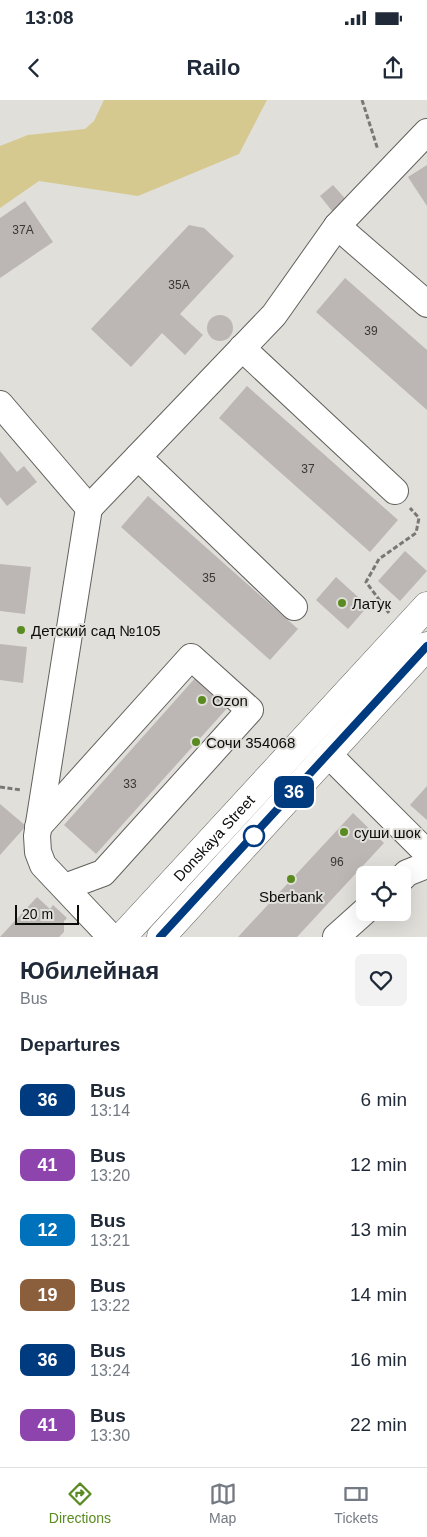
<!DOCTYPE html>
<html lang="en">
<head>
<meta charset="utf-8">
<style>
	body { margin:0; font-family:Arial,sans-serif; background:#f2f2f3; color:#1f2937; height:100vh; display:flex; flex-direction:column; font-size:19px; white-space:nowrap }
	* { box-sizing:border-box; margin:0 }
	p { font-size:16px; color:#747a83 }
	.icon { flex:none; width:28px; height:28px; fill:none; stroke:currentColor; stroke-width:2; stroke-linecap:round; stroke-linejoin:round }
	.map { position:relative; height:837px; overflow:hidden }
	.side { display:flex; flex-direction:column; background:#fff; flex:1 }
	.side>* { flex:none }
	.badge { padding:0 10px; border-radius:8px; font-size:18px; line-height:32px }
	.buttons { position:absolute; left:356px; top:766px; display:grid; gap:10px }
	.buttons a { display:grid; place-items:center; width:55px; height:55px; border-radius:8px; background:#fff; box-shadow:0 5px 20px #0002; font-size:25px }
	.scale { position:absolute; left:15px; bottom:12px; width:64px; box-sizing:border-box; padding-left:5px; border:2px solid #0c0c0b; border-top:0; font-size:14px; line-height:18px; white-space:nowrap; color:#0c0c0b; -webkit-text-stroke:4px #e0dfda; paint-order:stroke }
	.map>.badge { position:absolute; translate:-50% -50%; box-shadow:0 0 0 2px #fff }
	h2 { padding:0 20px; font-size:19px; line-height:45px }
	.round { display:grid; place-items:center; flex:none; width:52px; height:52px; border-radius:8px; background:#f2f2f3 }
	.overview { display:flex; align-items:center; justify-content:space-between; height:85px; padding:0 20px }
	h1 { font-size:24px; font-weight:700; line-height:38px }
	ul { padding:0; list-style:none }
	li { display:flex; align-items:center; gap:15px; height:65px; padding:0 20px }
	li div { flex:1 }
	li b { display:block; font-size:19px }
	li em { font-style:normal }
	li .badge { min-width:55px; font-weight:700; text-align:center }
	.status { display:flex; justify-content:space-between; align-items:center; height:35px; padding:0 25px; background:#fff; direction:ltr }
	.status svg { height:14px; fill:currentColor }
	header { display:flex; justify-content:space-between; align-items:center; height:65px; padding:0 20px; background:#fff; font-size:22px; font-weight:700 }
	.tabs { display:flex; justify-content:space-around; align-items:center; height:70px; border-top:1px solid #e0e1e3; background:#fff; font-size:14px; color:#747a83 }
	.tabs a { display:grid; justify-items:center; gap:2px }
	.tabs .current { color:#5a8b20 }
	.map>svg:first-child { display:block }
	.green { fill:#d5c98f }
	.building { fill:#bcb7b5 }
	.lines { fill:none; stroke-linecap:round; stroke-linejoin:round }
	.minor-casing { stroke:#62615d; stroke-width:28 }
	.major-casing { stroke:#62615d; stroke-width:29 }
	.path { stroke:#797875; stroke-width:3; stroke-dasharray:5 2.5; stroke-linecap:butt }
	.minor { stroke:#fff; stroke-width:26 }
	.major { stroke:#fff; stroke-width:28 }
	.line-casing { stroke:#fff; stroke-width:11 }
	.line { stroke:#003b80; stroke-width:8 }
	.poi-dot { fill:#5a8b20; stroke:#e0dfda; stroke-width:2 }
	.stop-dot { fill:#fff; stroke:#003b80; stroke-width:2.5 }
	.labels { text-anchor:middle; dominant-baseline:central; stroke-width:4; stroke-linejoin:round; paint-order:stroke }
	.number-label { font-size:12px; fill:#383736 }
	.poi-label { font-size:15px; fill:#0c0c0b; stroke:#e0dfda; text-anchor:start }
	.street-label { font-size:15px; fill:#0c0c0b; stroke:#e0dfda }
</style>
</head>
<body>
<div class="status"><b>13:08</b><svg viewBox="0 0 49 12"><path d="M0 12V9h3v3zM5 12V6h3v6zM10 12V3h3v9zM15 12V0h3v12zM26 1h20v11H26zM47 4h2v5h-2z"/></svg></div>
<header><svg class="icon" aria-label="back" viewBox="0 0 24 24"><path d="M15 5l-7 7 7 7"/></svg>Railo<svg class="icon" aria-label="share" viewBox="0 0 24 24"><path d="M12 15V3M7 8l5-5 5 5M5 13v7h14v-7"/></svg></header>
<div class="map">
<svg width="427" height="837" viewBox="0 0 427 837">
	<rect width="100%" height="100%" fill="#e0dfda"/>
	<!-- green -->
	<polygon class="green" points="104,0 267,0 239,54 138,96 39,81 0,108 0,46 28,35 85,29 94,21"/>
	<!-- building -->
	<g class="building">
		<polygon points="427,65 427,106 408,77"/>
		<polygon points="333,85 350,104 336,116 320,96"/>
		<polygon points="25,101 53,142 0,178 0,118"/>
		<polygon points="189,125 204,128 234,156 180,214 203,235 185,255 162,233 131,267 91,229"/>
		<polygon points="345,178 427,250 427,310 316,212"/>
		<circle cx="220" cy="228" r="13"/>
		<polygon points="247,286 398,420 370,452 219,318"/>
		<polygon points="0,351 17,372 24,366 37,382 7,406 0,397"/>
		<polygon points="148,396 298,529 270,560 121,427"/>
		<polygon points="405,451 427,471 400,501 378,481"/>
		<polygon points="0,464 31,467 25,514 0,511"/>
		<polygon points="336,477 368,506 348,529 316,500"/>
		<polygon points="0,544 27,547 23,583 0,580"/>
		<polygon points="197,576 230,605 96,754 64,725"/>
		<polygon points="427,686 427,720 410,705"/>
		<polygon points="0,704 26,726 0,755"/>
		<polygon points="353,713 384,743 297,837 238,837"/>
		<polygon points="37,797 50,809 53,805 67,818 64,821 64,832 59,837 0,837"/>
	</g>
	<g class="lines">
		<defs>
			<g id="minor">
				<polyline points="337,126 427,204"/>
				<polyline points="242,248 395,391"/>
				<polyline points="0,304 89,408 37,736 38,752 43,765 111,837"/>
				<polyline points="138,357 294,507"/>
				<polyline points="89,408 274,215 337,126 427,32"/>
				<polyline points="328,654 427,753"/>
				<polyline points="38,727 191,557 250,610 103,773 65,787"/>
				<polyline points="402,778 407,773 427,765"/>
				<polyline points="336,837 365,811"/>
			</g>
			<g id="major">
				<path id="s1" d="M122 837 427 506"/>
				<polyline points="161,837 427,546"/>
			</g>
		</defs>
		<!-- minor casing -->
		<use href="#minor" class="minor-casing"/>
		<!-- major casing -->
		<use href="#major" class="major-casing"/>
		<!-- path -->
		<g class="path">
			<polyline points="362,0 378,50"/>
			<polyline points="389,513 366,482 379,459 416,433 419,418 410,408"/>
			<polyline points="0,687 21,690"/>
		</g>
		<!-- minor -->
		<use href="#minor" class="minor"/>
		<!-- major -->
		<use href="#major" class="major"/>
	</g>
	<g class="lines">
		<defs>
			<polyline id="line" points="160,837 427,546"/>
		</defs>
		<!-- line casing -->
		<use href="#line" class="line-casing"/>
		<!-- line -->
		<use href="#line" class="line"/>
	</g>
	<!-- markers -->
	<g class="poi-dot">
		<circle cx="342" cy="503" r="5"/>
		<circle cx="21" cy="530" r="5"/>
		<circle cx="202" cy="600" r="5"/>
		<circle cx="196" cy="642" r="5"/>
		<circle cx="344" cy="732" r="5"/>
		<circle cx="291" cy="779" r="5"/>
	</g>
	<circle class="stop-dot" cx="254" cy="736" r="10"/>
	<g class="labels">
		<!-- number labels -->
		<g class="number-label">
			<text x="23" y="130">37А</text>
			<text x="179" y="185">35А</text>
			<text x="371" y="231">39</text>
			<text x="308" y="369">37</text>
			<text x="209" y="478">35</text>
			<text x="130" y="684">33</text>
			<text x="337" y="762">96</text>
		</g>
		<!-- poi labels -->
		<g class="poi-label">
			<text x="352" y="503">Латук</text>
			<text x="31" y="530">Детский сад №105</text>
			<text x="212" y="600">Ozon</text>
			<text x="206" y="642">Сочи 354068</text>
			<text x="354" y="732">суши шок</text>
			<text x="291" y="796" text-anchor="middle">Sberbank</text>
		</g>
		<!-- street labels -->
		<g class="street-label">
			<text stroke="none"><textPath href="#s1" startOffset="135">Donskaya Street</textPath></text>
		</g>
	</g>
</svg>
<div class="buttons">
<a><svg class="icon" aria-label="locate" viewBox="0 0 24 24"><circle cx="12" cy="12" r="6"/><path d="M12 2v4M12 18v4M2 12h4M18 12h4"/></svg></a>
</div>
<div class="scale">20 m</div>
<b class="badge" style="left:294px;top:692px;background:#003b80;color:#fff">36</b>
</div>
<section class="side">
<div class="overview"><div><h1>Юбилейная</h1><p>Bus</p></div><a class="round"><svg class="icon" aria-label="heart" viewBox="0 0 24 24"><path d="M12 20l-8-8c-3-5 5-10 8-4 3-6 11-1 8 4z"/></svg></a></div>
<h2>Departures</h2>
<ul>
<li><span class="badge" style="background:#003b80;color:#fff">36</span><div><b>Bus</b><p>13:14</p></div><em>6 min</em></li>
<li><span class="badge" style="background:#8e44ad;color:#fff">41</span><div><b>Bus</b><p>13:20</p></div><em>12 min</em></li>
<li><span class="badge" style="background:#0072bc;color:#fff">12</span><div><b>Bus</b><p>13:21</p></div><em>13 min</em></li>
<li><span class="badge" style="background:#8b5e3c;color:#fff">19</span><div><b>Bus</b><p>13:22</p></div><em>14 min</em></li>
<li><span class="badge" style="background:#003b80;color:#fff">36</span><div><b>Bus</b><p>13:24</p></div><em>16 min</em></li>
<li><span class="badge" style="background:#8e44ad;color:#fff">41</span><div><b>Bus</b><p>13:30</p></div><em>22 min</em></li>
</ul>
</section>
<nav class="tabs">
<a class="current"><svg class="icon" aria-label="directions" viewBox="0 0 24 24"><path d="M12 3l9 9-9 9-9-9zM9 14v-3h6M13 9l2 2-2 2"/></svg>Directions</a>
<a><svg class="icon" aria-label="map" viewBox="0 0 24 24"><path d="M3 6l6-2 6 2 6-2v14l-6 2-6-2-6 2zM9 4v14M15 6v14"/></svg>Map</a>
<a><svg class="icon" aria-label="tickets" viewBox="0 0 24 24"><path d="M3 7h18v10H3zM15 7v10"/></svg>Tickets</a>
</nav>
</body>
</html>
